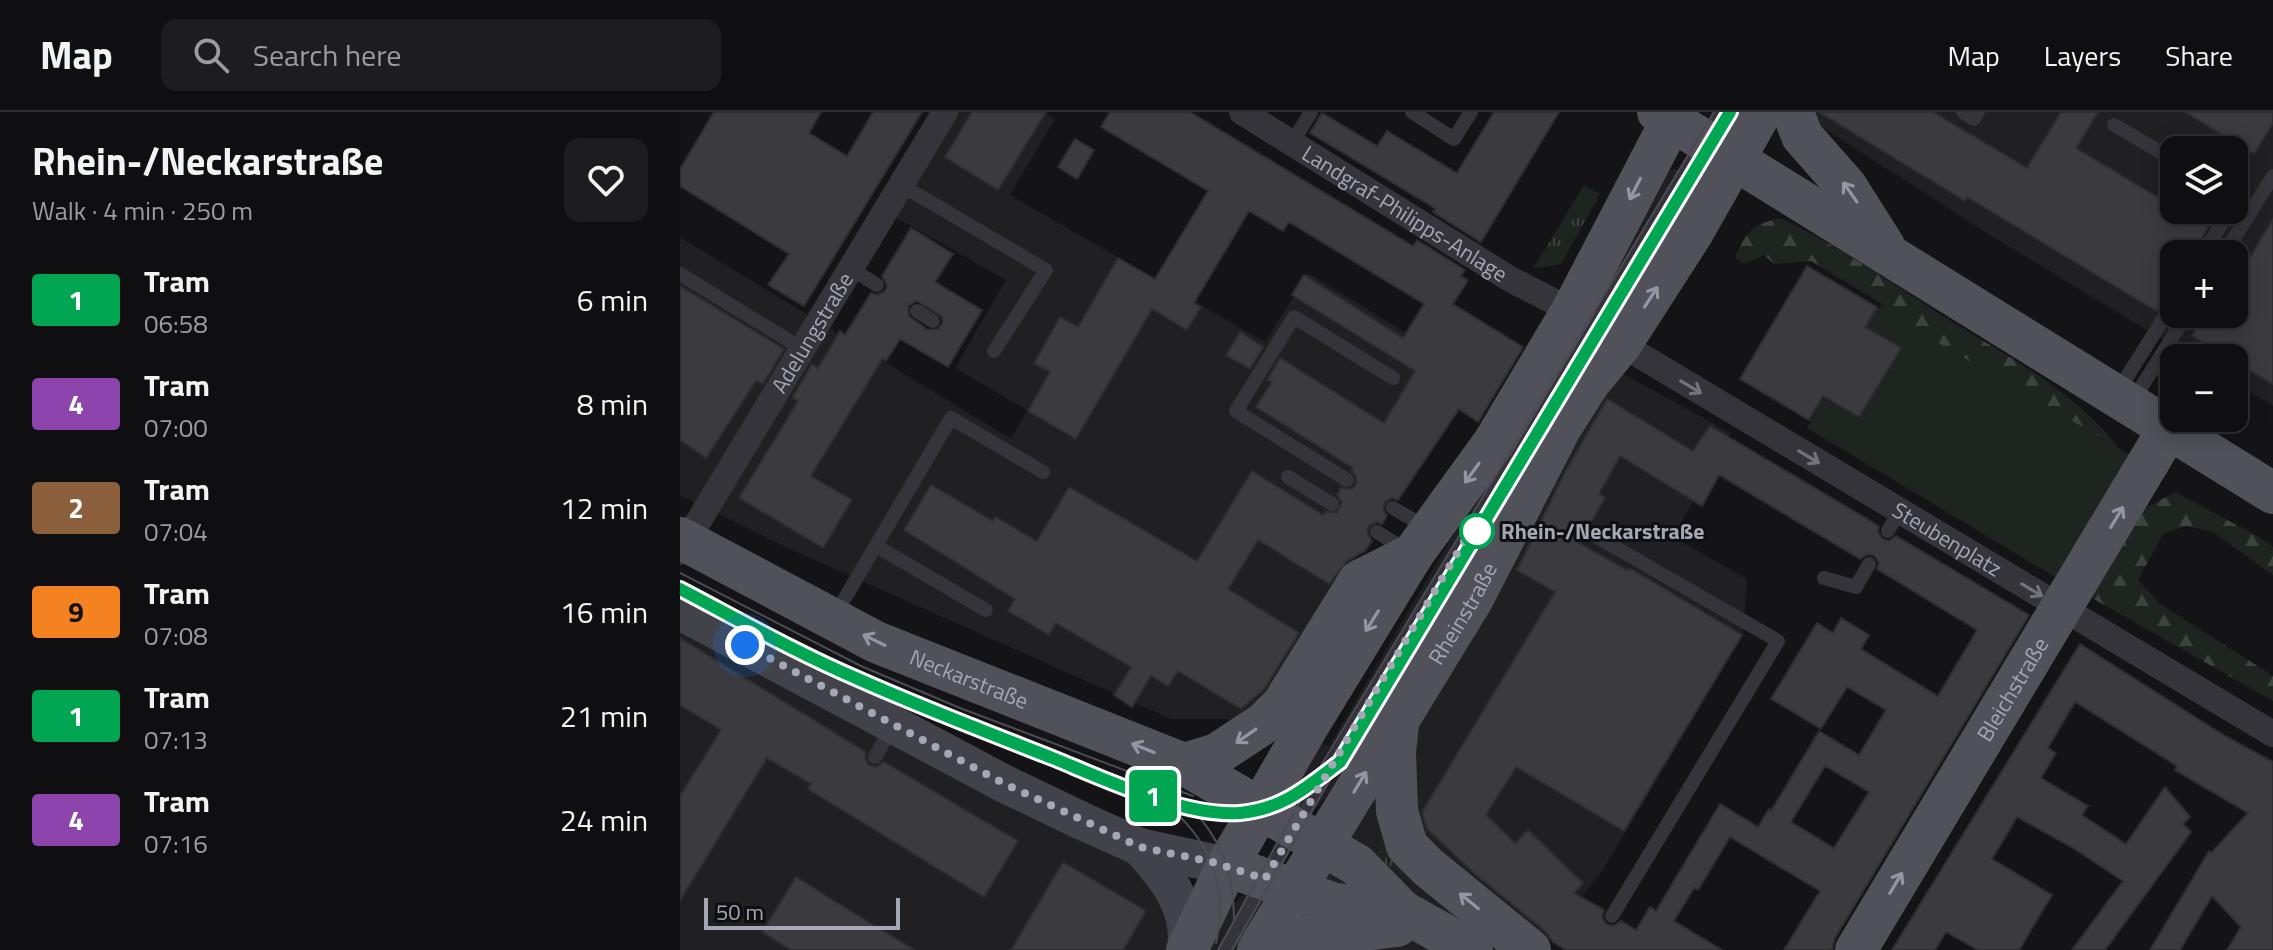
<!DOCTYPE html>
<html lang="en">
<head>
<meta charset="utf-8">
<style>
	body { margin:0; font-family:"Titillium Web",sans-serif; background:#1d1c1e; color:#f1f3f6; height:100vh; display:flex; flex-direction:column; font-size:30px; white-space:nowrap }
	* { box-sizing:border-box; margin:0 }
	p { font-size:26px; color:#9b9c9f }
	.icon { flex:none; width:44px; height:44px; fill:none; stroke:currentColor; stroke-width:2; stroke-linecap:round; stroke-linejoin:round }
	.map { position:relative; flex:1; overflow:hidden }
	.sheet { display:flex; flex-direction:column; background:#0f0e10; width:680px }
	.sheet>* { flex:none }
	.badge { padding:0 16px; border-radius:6px; font-size:28px; line-height:52px }
	.fabs { position:absolute; left:1480px; top:24px; display:grid; gap:16px }
	.fabs a { display:grid; place-items:center; width:88px; height:88px; border-radius:16px; background:#0f0e10; box-shadow:0 4px 20px #0003,0 0 0 2px #2f2e30; font-size:40px }
	.scale { position:absolute; left:24px; bottom:20px; width:196px; box-sizing:border-box; padding-left:8px; border:4px solid #a5a7b5; border-top:0; font-size:22px; line-height:28px; white-space:nowrap; color:#a5a7b5; -webkit-text-stroke:6px #0f0e10; paint-order:stroke }
	.you { position:absolute; width:40px; height:40px; margin:-20px; border:6px solid #fff; border-radius:50%; background:#1a73e8; box-shadow:0 0 0 12px #1a73e833 }
	.map>.badge { position:absolute; translate:-50% -50%; box-shadow:0 0 0 4px #fff }
	.round { display:grid; place-items:center; flex:none; width:84px; height:84px; border-radius:16px; background:#1d1c1e }
	.summary { display:flex; align-items:center; justify-content:space-between; height:136px; padding:0 32px }
	h1 { font-size:38px; font-weight:700; line-height:60px }
	ul { padding:0; list-style:none }
	li { display:flex; align-items:center; gap:24px; height:104px; padding:0 32px }
	li div { flex:1 }
	li b { display:block; font-size:30px }
	li em { font-style:normal }
	li .badge { min-width:88px; font-weight:700; text-align:center }
	header { display:flex; align-items:center; gap:48px; box-sizing:border-box; height:112px; padding:0 40px; background:#0f0e10; border-bottom:2px solid #2f2e30 }
	header strong { font-size:38px }
	nav { display:flex; gap:44px; margin-inline-start:auto; font-size:28px }
	.search { width:560px; height:72px; background:#1d1c1e; display:flex; align-items:center; gap:20px; box-sizing:border-box; padding:0 28px; border-radius:16px; color:#9b9c9f; font-size:30px }
	main { display:flex; flex:1; min-height:0 }
	.map>svg:first-child { display:block }
	.built { fill:#201f22; fill-rule:evenodd }
	.grass { fill:url(#grass-tufts) }
	.forest { fill:url(#forest-firs) }
	.park { fill:#1e2520 }
	.building { fill:#3b3b3f; stroke:#2e2d31; stroke-width:2; fill-rule:evenodd }
	.lines { fill:none; stroke-linecap:round; stroke-linejoin:round }
	.service { stroke:#35343a; stroke-width:14 }
	.minor { stroke:#35343a; stroke-width:26 }
	.secondary { stroke:#42434a; stroke-width:38 }
	.primary { stroke:#505159; stroke-width:42 }
	.tram { stroke:#4b4c53; stroke-width:2 }
	.oneway { stroke:#9496a3 }
	.oneway2 { stroke:#73737e }
	.line-casing { stroke:#fff; stroke-width:18 }
	.line { stroke:#00a651; stroke-width:12 }
	.walk { stroke:#a5a7b5; stroke-width:8; stroke-dasharray:0 14.4 }
	.stop-dot { fill:#fff; stroke:#00a651; stroke-width:4 }
	.labels { text-anchor:middle; dominant-baseline:central; stroke-width:6; stroke-linejoin:round; paint-order:stroke }
	.street-label { font-size:22px; fill:#a5a7b5; stroke:#0f0e10 }
	.stop-label { font-size:22px; font-weight:bold; fill:#a5a7b5; stroke:#0f0e10; text-anchor:start }
</style>
</head>
<body>
<header>
<strong>Map</strong>
<div class="search"><svg class="icon" aria-label="search" viewBox="0 0 24 24"><circle cx="10" cy="10" r="6"/><path d="M15 15l6 6"/></svg>Search here</div>
<nav><a>Map</a><a>Layers</a><a>Share</a></nav>
</header>
<main>
<section class="sheet">
<div class="summary"><div><h1>Rhein-/Neckarstraße</h1><p>Walk · 4 min · 250 m</p></div><a class="round"><svg class="icon" aria-label="heart" viewBox="0 0 24 24"><path d="M12 20l-8-8c-3-5 5-10 8-4 3-6 11-1 8 4z"/></svg></a></div>
<ul>
<li><span class="badge" style="background:#00a651;color:#fff">1</span><div><b>Tram</b><p>06:58</p></div><em>6 min</em></li>
<li><span class="badge" style="background:#8e44ad;color:#fff">4</span><div><b>Tram</b><p>07:00</p></div><em>8 min</em></li>
<li><span class="badge" style="background:#8b5e3c;color:#fff">2</span><div><b>Tram</b><p>07:04</p></div><em>12 min</em></li>
<li><span class="badge" style="background:#f58220;color:#111">9</span><div><b>Tram</b><p>07:08</p></div><em>16 min</em></li>
<li><span class="badge" style="background:#00a651;color:#fff">1</span><div><b>Tram</b><p>07:13</p></div><em>21 min</em></li>
<li><span class="badge" style="background:#8e44ad;color:#fff">4</span><div><b>Tram</b><p>07:16</p></div><em>24 min</em></li>
</ul>
</section>
<div class="map">
<svg width="1593" height="838" viewBox="0 0 1593 838">
	<defs>
		<pattern id="grass-tufts" width="24" height="20" patternUnits="userSpaceOnUse" patternTransform="scale(2)"><rect width="24" height="20" fill="#1e2520"/><path d="M3 7l-1-3M5 7V3M7 7l1-3M15 17l-1-3M17 17v-4M19 17l1-3" fill="none" stroke="#3c423e"/></pattern>
		<pattern id="forest-firs" width="22" height="20" patternUnits="userSpaceOnUse" patternTransform="scale(2)"><rect width="22" height="20" fill="#1e2520"/><path d="M5 1l3.5 6h-7zM16 11l3.5 6h-7z" fill="#3c423e"/></pattern>
	</defs>
	<rect width="100%" height="100%" fill="#141315"/>
	<!-- built -->
	<g class="built">
		<polygon points="265,0 364,0 375,7 330,83 585,230 628,161 797,264 742,339 576,607 491,607 99,432 0,383 0,125 331,327 347,298 275,256 326,168 205,99"/>
		<path d="M1128 0H1593V294L1554 270V246H1513L1310 123 1126 5ZM1494 38H1554V98H1494ZM1494 142H1554V202H1494Z"/>
		<polygon points="996,57 1009,62 1017,76 810,408 663,654 668,661 640,692 629,700 619,697 618,679 622,659 638,629 649,634 988,58"/>
		<polygon points="933,256 1051,321 993,425 1067,467 1063,523 924,756 862,838 582,838"/>
		<polygon points="0,499 460,735 506,838 0,838"/>
		<polygon points="568,779 588,783 557,838 516,838 546,798"/>
	</g>
	<!-- grass -->
	<g class="grass">
		<polygon points="904,73 920,82 881,152 853,157"/>
		<polygon points="708,723 726,757 722,762 695,746"/>
	</g>
	<!-- forest -->
	<g class="forest">
		<path d="M1100 106C1158 133 1210 170 1263 204 1329 246 1405 283 1449 351L1387 447 1361 445 1179 311 1221 300 1193 208 1202 192 1131 149 1094 152 1084 143 1064 152 1055 145C1069 117 1070 114 1100 106Z"/>
		<polygon points="1495,380 1579,425 1593,435 1593,463 1533,420 1506,414 1483,422 1458,468 1479,491 1593,564 1593,589 1412,486 1432,444 1462,398"/>
	</g>
	<!-- park -->
	<polygon class="park" points="1197,195 1449,342 1375,465 1127,316 1143,284 1180,305 1220,237 1185,215"/>
	<!-- building -->
	<g class="building">
		<polygon points="34,0 141,0 129,21 167,44 193,0 242,0 124,194 88,173 109,142 0,74 0,57"/>
		<polygon points="292,0 366,0 318,78 265,45"/>
		<polygon points="430,0 510,0 733,134 737,128 785,158 781,164 788,168 773,192 843,235 798,310 779,297 718,388 712,386 705,390 703,397 707,404 702,412 697,410 689,414 687,420 692,429 685,439 668,448 649,472 578,428 548,477 619,521 584,577 561,597 498,559 488,574 471,564 452,595 434,583 451,555 376,511 369,523 328,499 335,487 224,418 251,373 313,409 315,405 357,429 389,375 517,449 572,359 643,403 645,400 657,400 662,391 657,383 661,376 671,377 676,373 676,364 671,359 673,356 576,295 592,270 587,268 600,246 704,311 735,259 612,183 624,163 723,226 744,192 609,110 603,119 569,99 514,191 521,195 507,218 472,197 396,327 348,299 370,260 354,251 380,205 398,215 438,146 475,167 528,79 421,15"/>
		<polygon points="814,0 879,0 801,130 753,100 756,97 630,21 642,1 697,34 707,19 777,61"/>
		<polygon points="1139,0 1253,0 1347,56 1381,0 1418,0 1396,36 1494,95 1494,98 1499,98 1528,115 1513,142 1494,142 1494,173 1476,199 1287,85 1285,89"/>
		<polygon points="1505,0 1593,0 1593,11 1574,42"/>
		<polygon points="395,27 414,38 397,67 378,55"/>
		<polygon points="1593,107 1593,272 1554,249 1554,246 1549,246 1512,224 1525,202 1554,202 1554,172"/>
		<path d="M231 116 273 142 255 170 302 198 268 255 220 227 206 249 203 246 131 364 172 388 143 436 59 386 118 289 112 286 132 252 138 256 160 219 165 223 191 181 197 183 205 179 207 173 202 164ZM237 189 261 204 263 210 258 217 248 218 229 204 228 194Z"/>
		<polygon points="1127,154 1197,195 1185,215 1221,236 1179,305 1143,284 1129,308 1060,267"/>
		<polygon points="0,174 104,237 83,272 76,269 26,346 0,328"/>
		<polygon points="560,220 583,235 570,257 546,243"/>
		<path d="M927 287 1013 339 1030 314 1199 414 1198 420 1203 427 1209 429 1216 424 1349 503 1155 826 1152 838H1104L1140 779 1050 725 1018 778 1014 776 994 809 1042 838H886L873 830 865 819 794 761 747 717 742 700 875 480 837 458 884 362ZM940 344 1022 394 1039 363 1180 447 1188 442 1195 444 1199 451 1197 457 1297 518 1258 584 1181 537 1189 523 1161 506 1153 521 1137 511 1091 587 1141 617 1167 575 1206 598 1179 643 1139 619 1091 699 1089 697 1078 715 1040 692 976 799 970 795 956 818 941 809 933 814 926 812 922 805 924 798 894 781 903 771 848 718 835 731 806 703 836 655 944 719 1062 523 951 457 947 458 899 431 901 427 896 422V414L904 408 911 410 925 386 919 382ZM1145 654 1189 680 1154 736 1111 710Z"/>
		<polygon points="0,526 186,640 185,646 189,653 196,655 204,650 338,729 304,785 128,677 131,672 87,646 0,789 0,684 41,618 0,593"/>
		<polygon points="1400,532 1545,624 1593,650 1593,838 1547,838 1561,815 1532,784 1500,838 1470,838 1529,739 1531,741 1568,701 1495,658 1497,654 1395,590 1368,636 1376,641 1361,666 1408,694 1402,703 1446,732 1485,675 1510,705 1503,712 1511,720 1425,838 1392,838 1443,769 1393,736 1337,705 1312,747 1372,783 1339,838 1298,838 1266,820 1255,838 1212,838"/>
		<polygon points="383,750 466,799 443,838 331,838"/>
		<polygon points="116,765 190,811 235,838 111,838 82,820"/>
	</g>
	<g class="lines">
		<!-- service -->
		<g class="service">
			<polyline points="732,0 774,27 791,0"/>
			<polyline points="1283,0 1294,7 1298,0"/>
			<polyline points="1434,13 1494,48"/>
			<polyline points="612,31 631,0"/>
			<polyline points="221,73 366,158 314,239"/>
			<polyline points="1554,83 1558,85 1554,92"/>
			<polyline points="1523,142 1550,98"/>
			<polyline points="1544,142 1593,64"/>
			<polyline points="170,156 197,173"/>
			<polyline points="0,162 121,236"/>
			<polyline points="237,199 253,209"/>
			<polyline points="1438,279 1494,190"/>
			<polyline points="1452,290 1507,202"/>
			<polyline points="608,365 652,392"/>
			<polyline points="667,368 556,299 614,205 713,266"/>
			<polyline points="713,396 747,416"/>
			<polyline points="905,418 1098,529 932,804"/>
			<polyline points="1208,419 1219,399"/>
			<polyline points="697,420 726,438"/>
			<polyline points="196,434 306,498"/>
			<polyline points="1144,466 1176,475 1189,452"/>
			<polyline points="155,503 271,306 363,360"/>
			<polyline points="195,645 213,613"/>
			<polyline points="545,838 690,587 1042,0"/>
		</g>
		<!-- minor -->
		<g class="minor">
			<path id="s1" d="M562 0 830 167 892 199"/>
			<path id="s2" d="M941 232 1593 622"/>
			<path id="s3" d="M0 440 265 0"/>
		</g>
		<!-- secondary -->
		<g class="secondary">
			<polyline points="0,499 323,671 400,708 460,735 547,754"/>
			<path d="M460 735C487 765 512 795 506 838"/>
		</g>
		<!-- primary -->
		<g class="primary">
			<polyline points="978,0 1593,381"/>
			<polyline points="1113,0 1122,24 1166,74 1204,134"/>
			<path id="s4" d="M0 426 196 530 504 652 677 753 722 799 792 838"/>
			<polyline points="718,613 715,640 717,699 727,734 748,755 850,838"/>
			<polyline points="504,652 537,642 584,611 603,592 679,469 733,442"/>
			<polyline points="547,754 655,792 722,799"/>
			<polyline points="507,838 547,754 629,612 733,442 814,330 892,199 996,0"/>
			<path id="s5" d="M578 838 793 486 881 315 909 271 941 232 1011 123 1081 0"/>
			<polyline points="589,838 616,826 717,814"/>
			<path id="s6" d="M1176 838 1489 316"/>
		</g>
		<!-- tram -->
		<g class="tram">
			<polyline points="0,461 181,554 280,596 513,684"/>
			<polyline points="0,477 177,567 422,666 477,686 523,698 559,701 602,691 626,678"/>
			<path d="M484 691C530 726 548 774 536 831"/>
			<path d="M508 692C542 728 553 758 554 807"/>
			<polyline points="538,838 627,677 1034,0"/>
			<polyline points="552,838 663,645 1050,0"/>
		</g>
	</g>
	<!-- one-way arrows -->
	<defs><path id="oneway-shaft" d="M-6 0H5M1.5-3L5.5 0L1.5 3" fill="none" stroke-width="1.6" stroke-linecap="round" stroke-linejoin="round" transform="scale(2)"/></defs>
	<g class="oneway">
		<use href="#oneway-shaft" transform="translate(955 77) rotate(117)"/>
		<use href="#oneway-shaft" transform="translate(1170 80) rotate(-125)"/>
		<use href="#oneway-shaft" transform="translate(971 185) rotate(-57)"/>
		<use href="#oneway-shaft" transform="translate(792 361) rotate(126)"/>
		<use href="#oneway-shaft" transform="translate(1437 405) rotate(-59)"/>
		<use href="#oneway-shaft" transform="translate(692 509) rotate(122)"/>
		<use href="#oneway-shaft" transform="translate(194 528) rotate(-154)"/>
		<use href="#oneway-shaft" transform="translate(566 624) rotate(145)"/>
		<use href="#oneway-shaft" transform="translate(463 636) rotate(-158)"/>
		<use href="#oneway-shaft" transform="translate(680 670) rotate(-59)"/>
		<use href="#oneway-shaft" transform="translate(1216 771) rotate(-59)"/>
		<use href="#oneway-shaft" transform="translate(789 789) rotate(-141)"/>
	</g>
	<g class="oneway2">
		<use href="#oneway-shaft" transform="translate(1011 275) rotate(31)"/>
		<use href="#oneway-shaft" transform="translate(1129 345) rotate(31)"/>
		<use href="#oneway-shaft" transform="translate(1352 478) rotate(31)"/>
	</g>
	<g class="lines">
		<defs>
			<path id="line" d="M0 477C59 508 117 541 178 567 243 596 309 621 375 647 426 668 505 705 560 701 603 697 627 675 660 650L1050 0"/>
		</defs>
		<!-- line casing -->
		<use href="#line" class="line-casing"/>
		<!-- line -->
		<use href="#line" class="line"/>
		<!-- walk -->
		<polyline class="walk" points="65,533 323,671 439,725 460,735 532,750 585,767 792,416 797,419"/>
	</g>
	<!-- markers -->
	<circle class="stop-dot" cx="797" cy="419" r="16"/>
	<g class="labels">
		<!-- street labels -->
		<g class="street-label">
			<text stroke="none"><textPath href="#s1" startOffset="192">Landgraf-Philipps-Anlage</textPath></text>
			<text stroke="none"><textPath href="#s3" startOffset="256">Adelungstraße</textPath></text>
			<text stroke="none"><textPath href="#s2" startOffset="380">Steubenplatz</textPath></text>
			<text stroke="none"><textPath href="#s5" startOffset="394">Rheinstraße</textPath></text>
			<text stroke="none"><textPath href="#s4" startOffset="322">Neckarstraße</textPath></text>
			<text stroke="none"><textPath href="#s6" startOffset="304">Bleichstraße</textPath></text>
		</g>
		<!-- stop labels -->
		<g class="stop-label">
			<text x="821" y="419">Rhein-/Neckarstraße</text>
		</g>
	</g>
</svg>
<div class="fabs">
<a><svg class="icon" aria-label="layers" viewBox="0 0 24 24"><path d="M12 4l9 5-9 5-9-5zM3 14l9 5 9-5"/></svg></a>
<a>+</a>
<a>−</a>
</div>
<div class="scale">50 m</div>
<div class="you" style="left:65px;top:533px"></div>
<b class="badge" style="left:473px;top:684px;background:#00a651;color:#fff">1</b>
</div>
</main>
</body>
</html>
